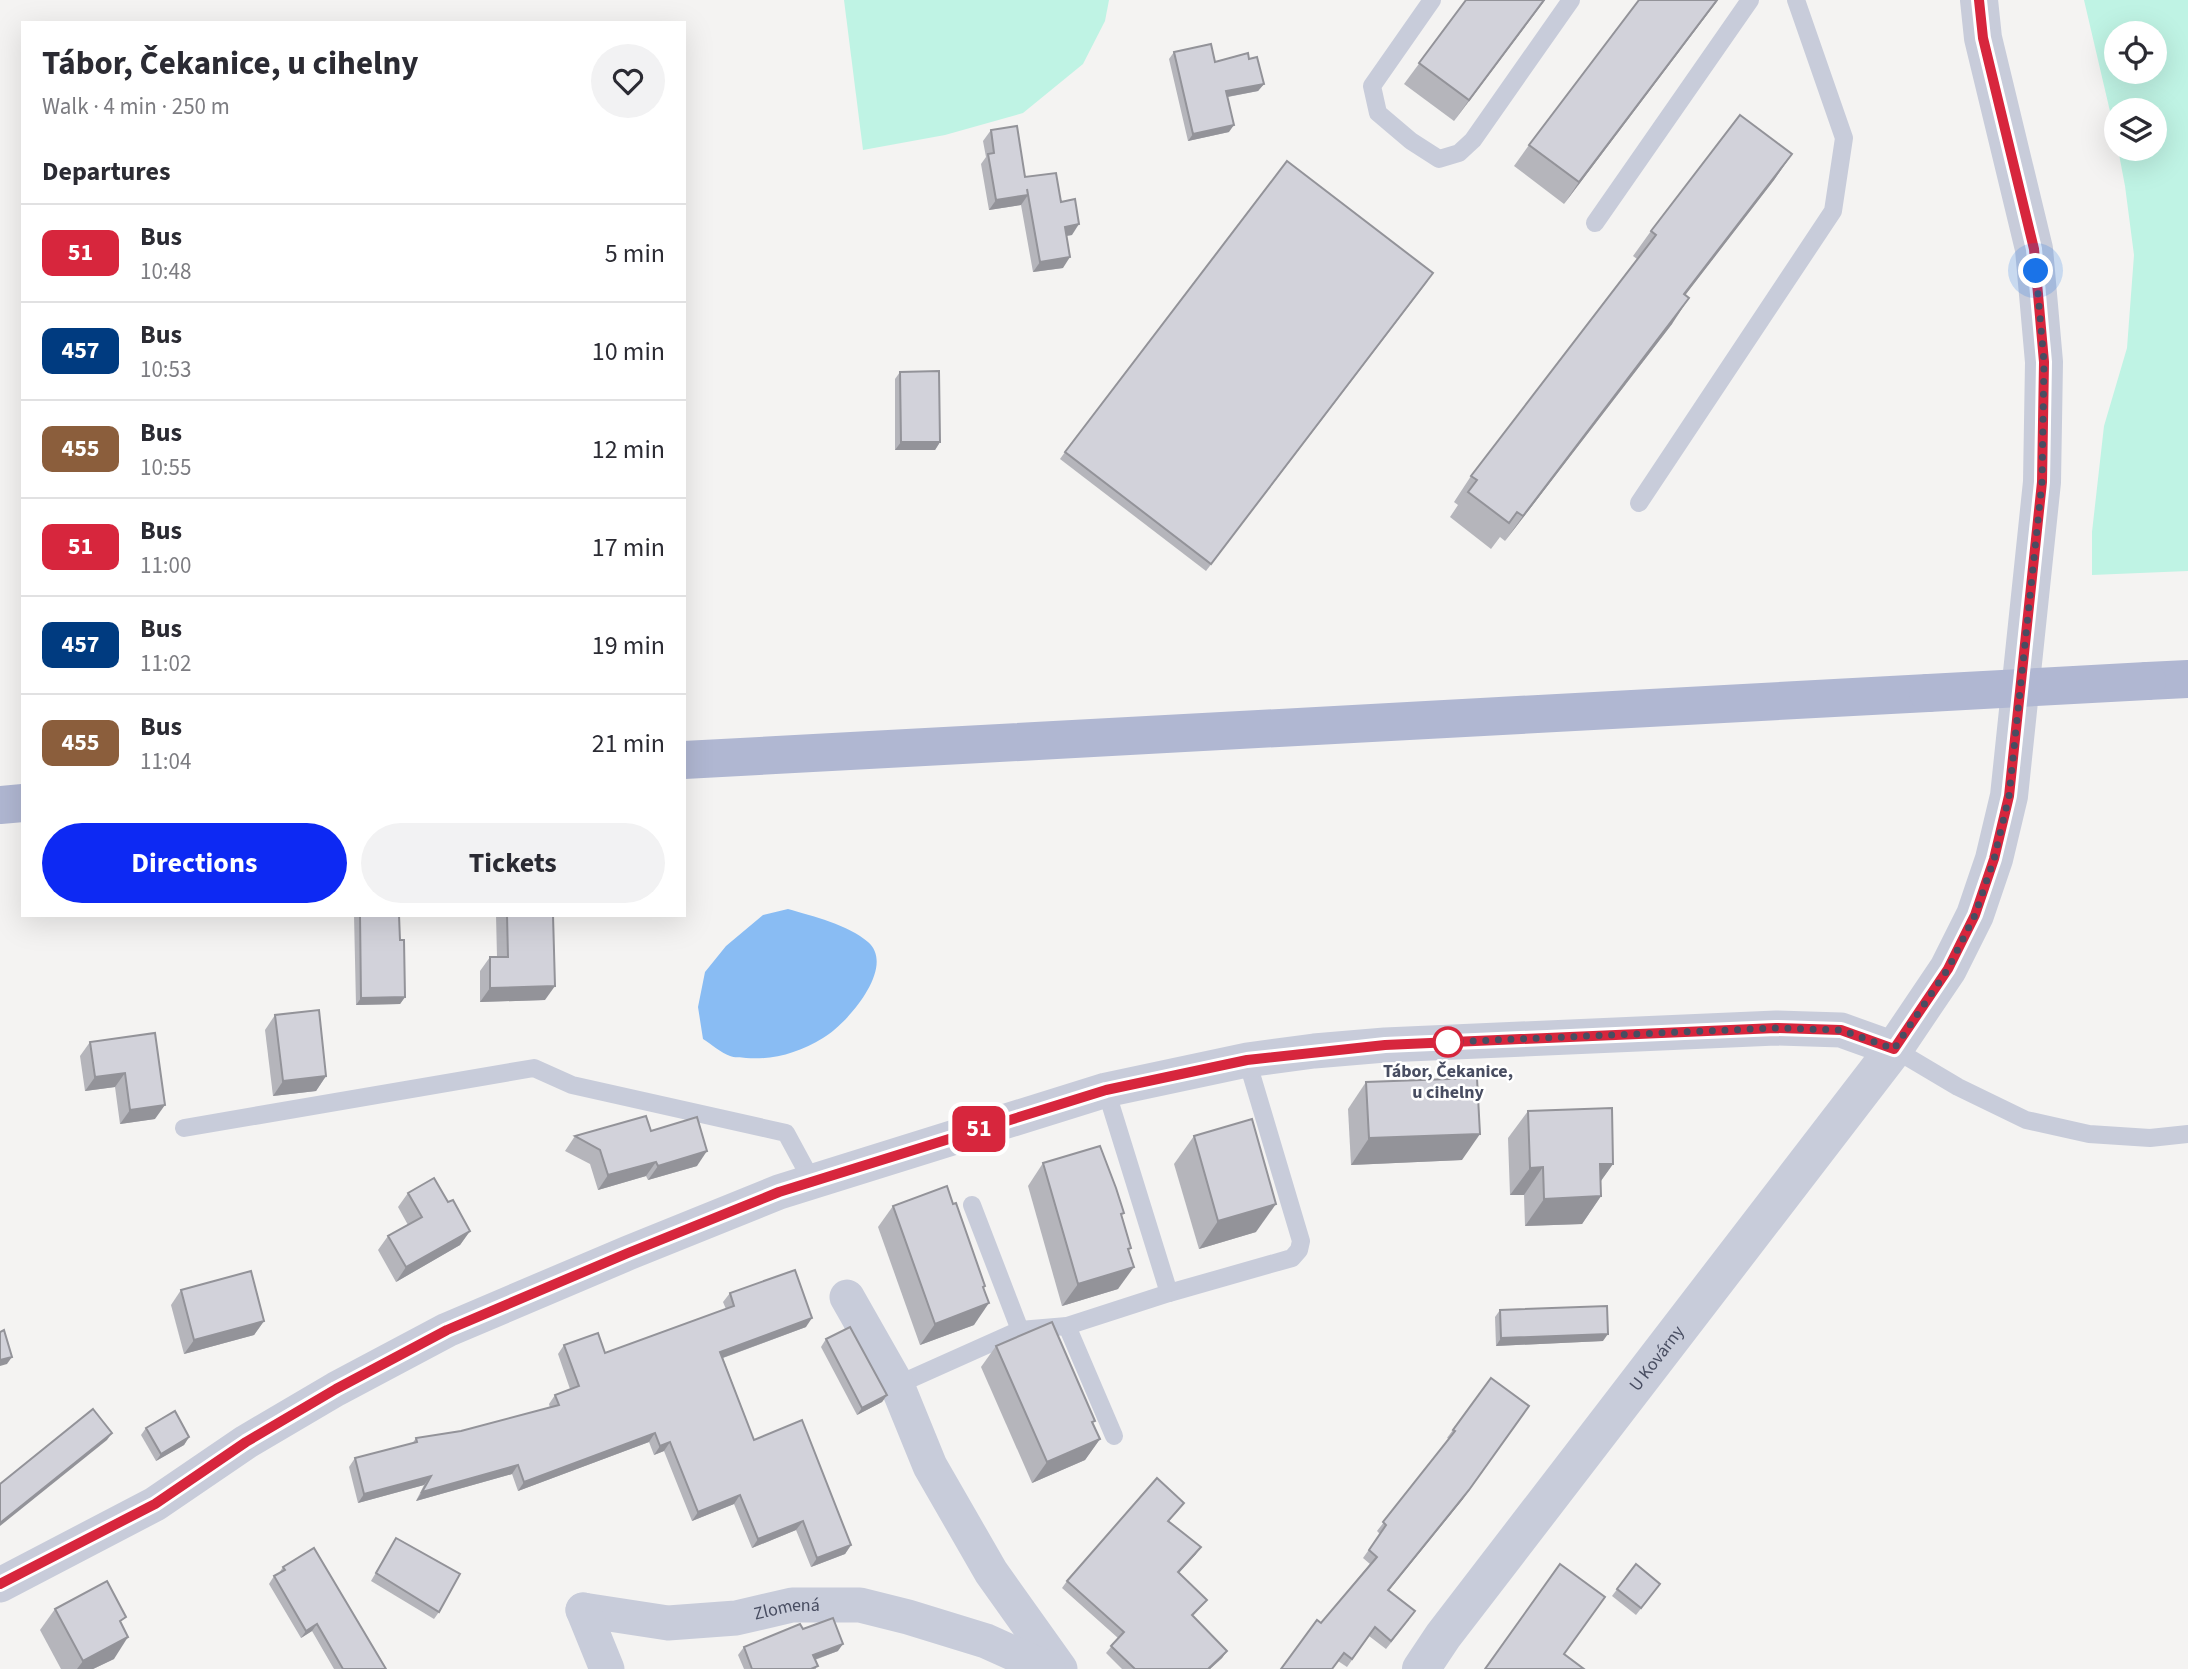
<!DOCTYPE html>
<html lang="en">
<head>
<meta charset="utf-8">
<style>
	body { margin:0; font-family:"Source Sans 3",sans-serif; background:#f2f2f3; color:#2b2b33; height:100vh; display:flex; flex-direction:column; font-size:26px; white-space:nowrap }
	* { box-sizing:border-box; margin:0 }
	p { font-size:23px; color:#7c7c81 }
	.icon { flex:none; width:38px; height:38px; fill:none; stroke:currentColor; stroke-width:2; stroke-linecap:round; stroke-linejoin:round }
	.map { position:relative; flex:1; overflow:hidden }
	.sheet { position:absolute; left:21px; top:21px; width:665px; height:896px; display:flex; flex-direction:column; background:#fff; border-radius:0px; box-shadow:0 7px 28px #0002 }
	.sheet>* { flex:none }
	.badge { padding:0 14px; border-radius:10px; font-size:24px; line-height:46px }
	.tools { position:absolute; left:2104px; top:21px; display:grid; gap:14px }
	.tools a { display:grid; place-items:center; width:63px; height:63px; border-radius:50%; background:#fff; box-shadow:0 7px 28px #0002; font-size:35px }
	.you { position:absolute; width:35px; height:35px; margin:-18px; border:5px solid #fff; border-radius:50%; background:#1a73e8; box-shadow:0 0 0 10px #1a73e833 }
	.map>.badge { position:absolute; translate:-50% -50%; box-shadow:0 0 0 4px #fff }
	h2 { padding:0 21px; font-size:26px; line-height:63px }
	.round { display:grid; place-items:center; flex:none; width:74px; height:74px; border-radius:37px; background:#f2f2f3 }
	.summary { display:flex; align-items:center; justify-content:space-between; height:119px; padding:0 21px }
	h1 { font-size:33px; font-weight:700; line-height:52px }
	.cta { display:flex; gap:14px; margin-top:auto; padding:14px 21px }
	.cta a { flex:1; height:80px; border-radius:42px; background:#0d29f3; color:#fff; font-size:28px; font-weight:700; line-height:80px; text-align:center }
	.cta a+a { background:#f2f2f3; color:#2b2b33 }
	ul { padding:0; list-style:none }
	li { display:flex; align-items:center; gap:21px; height:98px; padding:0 21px; border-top:2px solid #e1e1e2 }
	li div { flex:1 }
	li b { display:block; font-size:26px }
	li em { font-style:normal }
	li .badge { min-width:77px; font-weight:700; text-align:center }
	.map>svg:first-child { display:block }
	.green { fill:#bff3e4; fill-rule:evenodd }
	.water { fill:#89bcf3 }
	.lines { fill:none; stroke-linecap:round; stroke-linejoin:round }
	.service { stroke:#c8ccda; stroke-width:18 }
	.minor { stroke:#c8ccda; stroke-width:35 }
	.tertiary { stroke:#c8ccda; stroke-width:38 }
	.primary { stroke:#b0b7d2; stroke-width:38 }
	.primary-bridge { stroke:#b0b7d2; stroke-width:38 }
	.wall { fill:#b5b5bb }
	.shaded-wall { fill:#939399 }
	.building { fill:#d2d2da; stroke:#939399; stroke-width:2 }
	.line-casing { stroke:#fff; stroke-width:16 }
	.line { stroke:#d7263d; stroke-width:10 }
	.walk { stroke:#484d61; stroke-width:7; stroke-dasharray:0 12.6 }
	.stop-dot { fill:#fff; stroke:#d7263d; stroke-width:3.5 }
	.labels { text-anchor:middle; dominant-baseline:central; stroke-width:5; stroke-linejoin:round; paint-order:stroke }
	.stop-label { font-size:18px; font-weight:bold; fill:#484d61; stroke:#fff }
	.street-label { font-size:18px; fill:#484d61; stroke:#fff }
</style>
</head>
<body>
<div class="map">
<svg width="2188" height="1669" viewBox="0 0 2188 1669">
	<rect width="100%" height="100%" fill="#f4f3f2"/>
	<!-- green -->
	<g class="green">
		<polygon points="844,0 1109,0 1105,21 1083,64 1023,113 945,135 863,150"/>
		<path d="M2084 0H2188V571L2092 575V532L2104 426 2127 348 2134 255 2125 186 2118 149H2154V110H2116V137ZM2116 33H2154V72H2116Z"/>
	</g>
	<!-- water -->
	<path class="water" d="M788 909C812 916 849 925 868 942 897 967 846 1025 823 1038 799 1053 773 1060 746 1058 741 1057 734 1058 730 1056 721 1053 711 1044 703 1039L698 1007 705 972 726 946 763 915Z"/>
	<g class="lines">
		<!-- service -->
		<g class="service">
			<polyline points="1432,0 1372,86 1378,113 1411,141 1439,159 1459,153 1473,140 1571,0"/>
			<polyline points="1595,223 1750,0"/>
			<polyline points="1639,503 1833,211 1844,138 1796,0"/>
			<polyline points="1894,1049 1958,1087 2026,1120 2089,1134 2150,1138 2188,1134"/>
			<polyline points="184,1128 534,1068 572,1085 786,1133 812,1181"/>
			<polyline points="1169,1293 1292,1258 1299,1250 1301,1241 1247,1060"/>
			<polyline points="1067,1326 1114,1436"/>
			<polyline points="1020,1330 1067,1326 1169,1293 1106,1090"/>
			<polyline points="897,1385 1020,1330 972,1205"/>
		</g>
		<!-- minor -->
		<g class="minor">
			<polyline points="847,1297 897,1385 930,1466 991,1572 1060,1669"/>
			<polyline points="0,1585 155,1504 246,1442 336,1389 447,1330 628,1253 779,1192 1106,1090 1247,1060 1314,1051 1385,1045 1776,1028 1841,1030 1894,1049"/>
			<path id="s1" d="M583 1610 668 1623 736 1618 792 1605H860L908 1617 986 1641 1048 1669"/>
			<polyline points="583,1610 607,1669"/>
		</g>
		<!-- tertiary -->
		<path class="tertiary" id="s2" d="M1421 1669 1443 1636 1894 1049 1948 969 1975 915 1994 859 2009 796 2042 482 2044 362 2034 249 1983 38 1979 0"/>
		<!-- primary -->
		<g class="primary">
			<polyline points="2147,681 2188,679"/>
			<polyline points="684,760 1928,693"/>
			<polyline points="0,805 23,803"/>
		</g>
		<!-- primary-bridge -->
		<polyline class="primary-bridge" points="1928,693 2147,681"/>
	</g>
	<!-- wall -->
	<g class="wall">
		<polygon points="1466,0 1545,0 1454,121 1404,84"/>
		<polygon points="1718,0 1564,204 1514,166 1529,145"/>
		<polygon points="1174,52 1215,62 1249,59 1264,84 1258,91 1228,97 1229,132 1188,141 1169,59"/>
		<polygon points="991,130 1025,177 1061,202 1072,235 1066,236 1063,268 1033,272 1021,205 989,210 981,164 986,157 983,141"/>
		<polygon points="1792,154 1774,180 1685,295 1672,324 1505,541 1500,537 1491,549 1450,517 1458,505 1454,502 1471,476 1637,259 1633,256 1651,231"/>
		<polygon points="1428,281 1206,571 1060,459 1065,452"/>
		<polygon points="900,372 940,442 935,450 895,450 895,379"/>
		<polygon points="354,915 399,915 400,940 405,997 400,1004 356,1005"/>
		<polygon points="496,915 553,915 545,1000 480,1002 480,971 490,957 497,957"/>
		<polygon points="275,1015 326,1076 316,1091 273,1096 265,1030"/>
		<polygon points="155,1033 155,1119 120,1124 115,1087 85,1091 80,1056 90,1042"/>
		<polygon points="1366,1082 1462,1160 1351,1165 1348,1109"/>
		<polygon points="1528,1111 1613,1164 1600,1182 1601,1196 1582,1224 1525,1226 1524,1195 1510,1195 1508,1138"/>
		<polygon points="651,1131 697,1166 648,1180 646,1176 598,1190 590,1164 565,1151 575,1136"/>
		<polygon points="1194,1136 1256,1232 1199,1249 1174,1164"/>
		<polygon points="1043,1163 1122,1216 1129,1251 1118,1289 1062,1306 1028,1186"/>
		<polygon points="408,1193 470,1231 460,1245 396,1282 378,1250 388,1236 408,1225 398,1207"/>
		<polygon points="893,1206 984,1289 974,1325 920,1345 878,1227"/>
		<polygon points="181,1290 264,1321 254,1335 184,1354 171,1305"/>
		<polygon points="730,1293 806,1327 723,1358 754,1440 851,1545 845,1554 811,1567 796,1530 752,1548 734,1504 692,1521 664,1451 654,1455 649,1442 518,1491 512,1474 416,1501 424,1485 358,1503 349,1467 355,1458 412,1444 416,1438 461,1431 550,1408 549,1404 555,1395 570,1389 558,1354 564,1345 605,1353 726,1309 723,1302"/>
		<polygon points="1500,1310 1603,1341 1496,1346 1495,1317"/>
		<polygon points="826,1339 887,1395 882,1402 857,1415 821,1347"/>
		<polygon points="996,1346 1093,1423 1100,1439 1085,1460 1032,1483 981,1367"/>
		<polygon points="1491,1378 1463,1499 1388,1591 1409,1620 1386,1649 1369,1636 1347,1667 1338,1661 1321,1623 1370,1564 1363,1558 1380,1534 1377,1531 1449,1439 1447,1438"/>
		<polygon points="146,1428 189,1437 184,1445 156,1461 141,1435"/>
		<polygon points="1179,1510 1169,1521 1196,1554 1179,1573 1207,1600 1193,1616 1227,1651 1222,1658 1210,1669 1122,1669 1106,1653 1118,1638 1062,1588 1067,1581"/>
		<polygon points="396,1538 439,1612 434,1619 371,1581"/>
		<polygon points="1636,1564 1660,1584 1636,1615 1612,1596"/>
		<polygon points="283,1567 386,1669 334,1669 312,1631 301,1638 269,1584 274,1576 279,1573"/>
		<polygon points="55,1609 121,1624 114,1659 93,1669 61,1669 40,1630"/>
		<polygon points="803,1629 838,1651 815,1660 816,1669 744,1669 738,1655 744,1647"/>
	</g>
	<!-- shaded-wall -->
	<g class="shaded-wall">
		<polygon points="1544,0 1545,0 1454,121 1469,100"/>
		<polygon points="1717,0 1718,0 1564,204 1579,182"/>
		<polygon points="1264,84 1258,91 1221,98 1226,91"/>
		<polygon points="1234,125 1229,132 1188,141 1193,134"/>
		<polygon points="1792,154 1774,180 1666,320 1684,294"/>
		<polygon points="1028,195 1021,205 989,210 996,200"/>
		<polygon points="1079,224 1072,235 1058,237 1065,227"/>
		<polygon points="1070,257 1063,268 1033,272 1040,262"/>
		<polygon points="1689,298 1672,324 1505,541 1523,516"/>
		<polygon points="901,442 940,442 935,450 895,450"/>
		<polygon points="555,986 545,1000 480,1002 490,988"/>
		<polygon points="405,997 400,1004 356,1005 361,998"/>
		<polygon points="125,1073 115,1087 85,1091 95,1077"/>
		<polygon points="326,1076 316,1091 273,1096 283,1081"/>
		<polygon points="165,1105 155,1119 120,1124 130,1110"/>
		<polygon points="1480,1134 1462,1160 1351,1165 1369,1138"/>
		<polygon points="707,1151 697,1166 648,1180 658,1166"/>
		<polygon points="656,1162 646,1176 598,1190 608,1175"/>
		<polygon points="1600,1164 1613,1164 1593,1192"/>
		<polygon points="1543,1167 1524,1195 1510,1195 1530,1168"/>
		<polygon points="1601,1196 1582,1224 1525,1226 1544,1199"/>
		<polygon points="1276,1204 1256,1232 1199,1249 1218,1221"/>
		<polygon points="470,1231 460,1245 396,1282 406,1267"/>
		<polygon points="1134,1267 1118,1289 1062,1306 1078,1284"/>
		<polygon points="989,1303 974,1325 920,1345 935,1324"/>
		<polygon points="812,1318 806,1327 714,1361 720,1352"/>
		<polygon points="264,1321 254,1335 184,1354 194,1340"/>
		<polygon points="1608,1334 1603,1341 1496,1346 1501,1338"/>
		<polygon points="12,1357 7,1364 0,1366 0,1360"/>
		<polygon points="887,1395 882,1402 857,1415 862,1408"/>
		<polygon points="1529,1406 1463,1499 1382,1599"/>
		<polygon points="112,1433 107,1440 0,1526 0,1523"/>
		<polygon points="655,1433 649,1442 518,1491 524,1482"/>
		<polygon points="189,1437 184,1445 156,1461 161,1454"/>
		<polygon points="1100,1439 1085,1460 1032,1483 1047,1462"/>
		<polygon points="670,1442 664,1451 654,1455 660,1446"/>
		<polygon points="518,1465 512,1474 416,1501 422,1492"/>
		<polygon points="431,1476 424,1485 358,1503 364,1494"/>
		<polygon points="740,1495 734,1504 692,1521 698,1512"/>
		<polygon points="803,1521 796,1530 752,1548 758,1539"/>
		<polygon points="851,1545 845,1554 811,1567 817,1558"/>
		<polygon points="1201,1547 1196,1554 1173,1579 1178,1572"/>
		<polygon points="317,1624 312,1631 301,1638 306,1631"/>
		<polygon points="128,1637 114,1659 93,1669 77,1669 83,1661"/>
		<polygon points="843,1644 838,1651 808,1662 813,1655"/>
		<polygon points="1227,1651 1222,1658 1210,1669 1208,1669"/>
	</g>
	<!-- building -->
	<g class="building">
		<polygon points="1466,0 1544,0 1469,100 1419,63"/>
		<polygon points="1639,0 1717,0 1579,182 1529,145"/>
		<polygon points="1211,44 1215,62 1248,53 1249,59 1257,57 1264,84 1226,91 1234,125 1193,134 1174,52"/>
		<polygon points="1740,115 1792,154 1684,294 1689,298 1523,516 1517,512 1509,523 1468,492 1477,480 1471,476 1656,235 1651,231"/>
		<polygon points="1017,126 1025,177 1056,173 1061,202 1075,199 1079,224 1065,227 1070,257 1040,262 1027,189 1028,195 996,200 988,154 994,153 991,130"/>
		<polygon points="1287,161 1433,273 1211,564 1065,452"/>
		<polygon points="939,371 940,442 901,442 900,372"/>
		<polygon points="360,915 399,915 400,940 404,940 405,997 361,998"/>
		<polygon points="507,915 553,915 555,986 490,988 490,957 508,957"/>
		<polygon points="319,1010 326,1076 283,1081 275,1015"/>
		<polygon points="155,1033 165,1105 130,1110 125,1073 95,1077 90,1042"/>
		<polygon points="1477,1078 1480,1134 1369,1138 1366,1082"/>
		<polygon points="1612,1108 1613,1164 1600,1164 1601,1196 1544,1199 1543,1167 1530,1168 1528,1111"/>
		<polygon points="646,1116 651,1131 697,1117 707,1151 658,1166 656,1162 608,1175 600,1150 575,1136"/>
		<polygon points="1252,1119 1276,1204 1218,1221 1194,1136"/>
		<polygon points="1100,1146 1116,1188 1124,1213 1121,1214 1131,1248 1128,1249 1134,1267 1078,1284 1043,1163"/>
		<polygon points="434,1178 448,1202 453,1200 470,1231 406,1267 388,1236 422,1217 408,1193"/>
		<polygon points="947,1186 953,1204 956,1203 985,1286 983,1287 989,1303 935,1324 893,1206"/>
		<polygon points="795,1270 812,1318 720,1352 754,1440 802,1420 851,1545 817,1558 803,1521 758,1539 740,1495 698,1512 670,1442 660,1446 655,1433 524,1482 518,1465 422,1492 431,1476 364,1494 355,1458 417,1442 416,1438 461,1431 559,1405 555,1395 579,1386 564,1345 598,1333 605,1353 734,1306 730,1293"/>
		<polygon points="251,1271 264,1321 194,1340 181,1290"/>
		<polygon points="1607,1306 1608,1334 1501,1338 1500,1310"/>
		<polygon points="1052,1322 1095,1421 1092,1422 1100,1439 1047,1462 996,1346"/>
		<polygon points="850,1327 887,1395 862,1408 826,1339"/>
		<polygon points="4,1330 12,1357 0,1360 0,1332"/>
		<polygon points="1491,1378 1529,1406 1469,1490 1388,1590 1415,1611 1391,1641 1375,1627 1352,1659 1344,1653 1332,1669 1281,1669 1317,1620 1321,1623 1377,1557 1369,1550 1386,1525 1383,1522 1455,1431 1453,1430"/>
		<polygon points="93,1409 112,1433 0,1523 0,1484"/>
		<polygon points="175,1411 189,1437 161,1454 146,1428"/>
		<polygon points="1157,1478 1184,1503 1168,1521 1201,1547 1178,1572 1207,1600 1192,1615 1227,1651 1208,1669 1135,1669 1111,1646 1124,1632 1067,1581"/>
		<polygon points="396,1538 460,1574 439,1612 376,1573"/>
		<polygon points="314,1548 386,1669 343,1669 317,1624 306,1631 274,1576 285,1570 283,1567"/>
		<polygon points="1560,1564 1605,1597 1564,1654 1584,1669 1485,1669"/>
		<polygon points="1636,1564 1660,1584 1641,1608 1617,1589"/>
		<polygon points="107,1581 126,1617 120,1621 128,1637 83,1661 55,1609"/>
		<polygon points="833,1618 843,1644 813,1655 818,1666 811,1669 752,1669 744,1647 800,1624 803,1629"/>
	</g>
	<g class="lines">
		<defs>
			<polyline id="line" points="0,1584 155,1504 246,1442 336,1389 447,1330 628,1253 779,1192 1106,1090 1247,1060 1385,1045 1776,1028 1841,1030 1894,1049 1948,969 1975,915 1994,859 2009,796 2042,482 2044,362 2034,249 1983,38 1979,0"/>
		</defs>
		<!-- line casing -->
		<use href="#line" class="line-casing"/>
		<!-- line -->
		<use href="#line" class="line"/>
		<!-- walk -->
		<polyline class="walk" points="1448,1042 1776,1028 1841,1030 1894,1049 1948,969 1975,915 1994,859 2009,796 2042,482 2044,362 2036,271"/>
	</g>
	<!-- markers -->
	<circle class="stop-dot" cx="1448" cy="1042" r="14"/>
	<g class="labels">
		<!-- stop labels -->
		<g class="stop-label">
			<text x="1448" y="1071">Tábor, Čekanice,<tspan x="1448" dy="21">u cihelny</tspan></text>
		</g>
		<!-- street labels -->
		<g class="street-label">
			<text stroke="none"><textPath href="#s2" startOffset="390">U Kovárny</textPath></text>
			<text stroke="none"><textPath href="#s1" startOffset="206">Zlomená</textPath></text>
		</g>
	</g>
</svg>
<div class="tools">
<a><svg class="icon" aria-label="locate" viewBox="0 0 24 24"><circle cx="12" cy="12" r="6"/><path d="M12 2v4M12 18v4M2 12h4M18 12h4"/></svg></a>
<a><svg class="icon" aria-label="layers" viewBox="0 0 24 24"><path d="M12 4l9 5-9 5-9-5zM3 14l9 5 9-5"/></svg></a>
</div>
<div class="you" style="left:2036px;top:271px"></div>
<b class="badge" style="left:979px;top:1129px;background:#d7263d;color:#fff">51</b>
<section class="sheet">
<div class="summary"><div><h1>Tábor, Čekanice, u cihelny</h1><p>Walk · 4 min · 250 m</p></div><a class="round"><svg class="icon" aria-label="heart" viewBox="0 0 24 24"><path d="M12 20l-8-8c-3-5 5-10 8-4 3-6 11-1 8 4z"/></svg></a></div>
<h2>Departures</h2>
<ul>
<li><span class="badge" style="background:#d7263d;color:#fff">51</span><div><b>Bus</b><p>10:48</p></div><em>5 min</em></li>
<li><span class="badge" style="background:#003b80;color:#fff">457</span><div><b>Bus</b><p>10:53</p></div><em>10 min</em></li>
<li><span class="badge" style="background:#8b5e3c;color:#fff">455</span><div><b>Bus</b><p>10:55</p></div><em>12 min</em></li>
<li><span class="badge" style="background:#d7263d;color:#fff">51</span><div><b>Bus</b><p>11:00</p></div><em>17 min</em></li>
<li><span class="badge" style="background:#003b80;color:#fff">457</span><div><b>Bus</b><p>11:02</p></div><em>19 min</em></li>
<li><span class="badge" style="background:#8b5e3c;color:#fff">455</span><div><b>Bus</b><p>11:04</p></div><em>21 min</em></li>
</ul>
<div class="cta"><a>Directions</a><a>Tickets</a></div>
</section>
</div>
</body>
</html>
